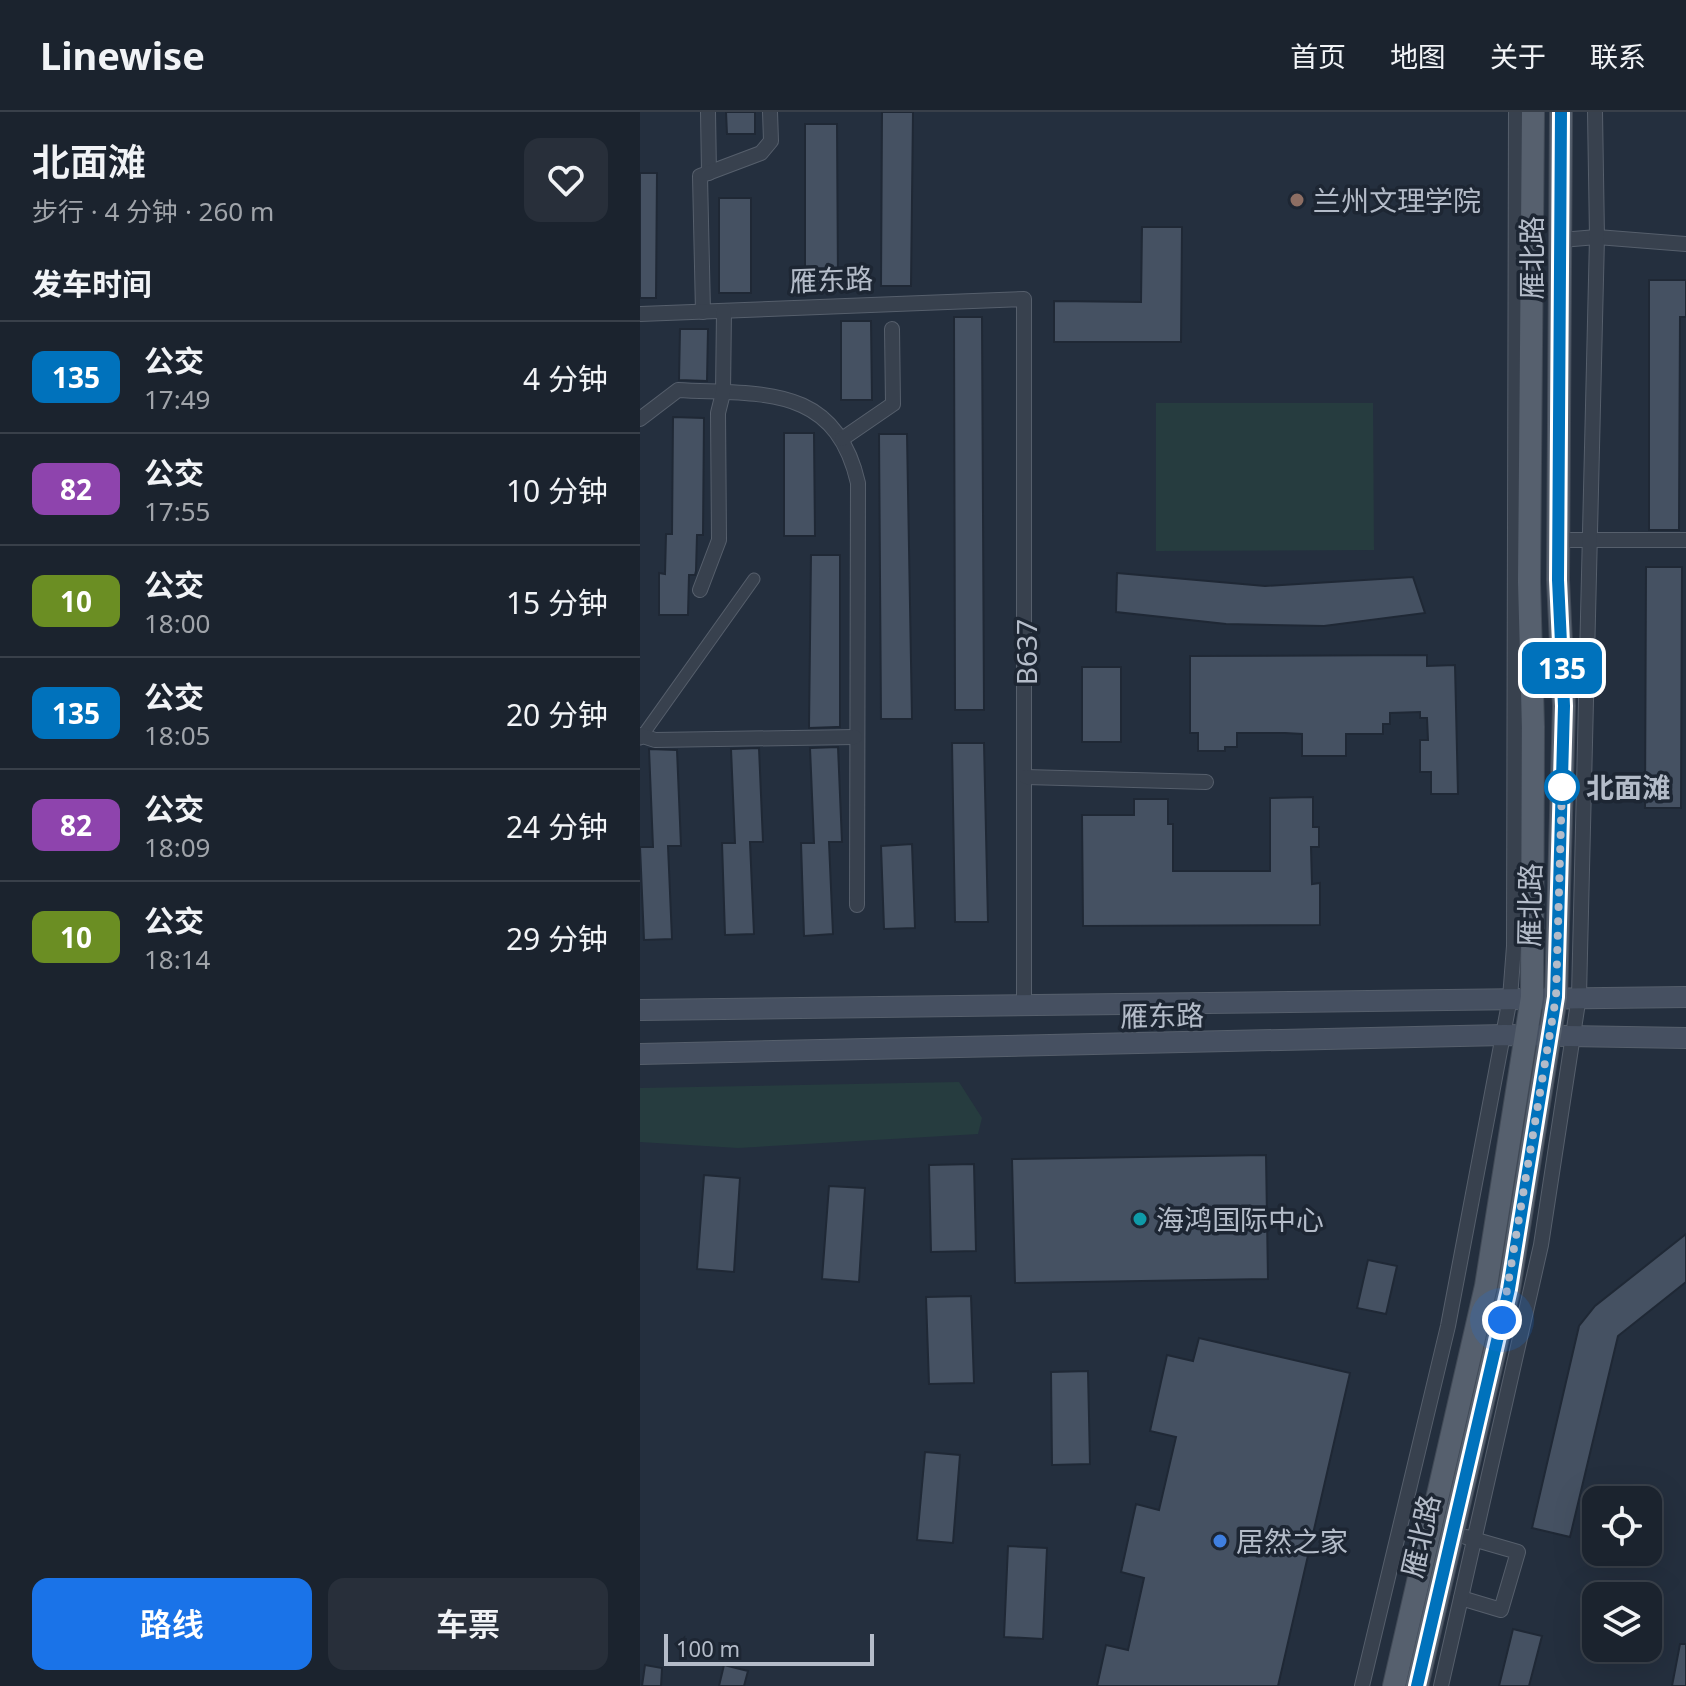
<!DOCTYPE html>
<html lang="zh">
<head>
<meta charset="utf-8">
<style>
	body { margin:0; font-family:"Noto Sans","Noto Sans SC",sans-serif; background:#282f3a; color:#f1f3f6; height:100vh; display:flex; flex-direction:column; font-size:30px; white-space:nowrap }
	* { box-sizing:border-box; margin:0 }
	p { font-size:26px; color:#a0a4aa }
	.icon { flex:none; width:44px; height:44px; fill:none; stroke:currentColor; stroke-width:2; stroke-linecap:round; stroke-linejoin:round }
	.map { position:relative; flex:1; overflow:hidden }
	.details { display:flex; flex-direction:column; background:#1b232e; width:640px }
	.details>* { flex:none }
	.badge { padding:0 16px; border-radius:12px; font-size:28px; line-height:52px }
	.fabs { position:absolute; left:942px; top:1374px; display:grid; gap:16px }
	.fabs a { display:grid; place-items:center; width:80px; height:80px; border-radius:16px; background:#1b232e; box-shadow:0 8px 32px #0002,0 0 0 2px #39404a; font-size:40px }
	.scale { position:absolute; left:24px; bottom:20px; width:210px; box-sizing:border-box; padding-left:8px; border:4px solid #b4bcc9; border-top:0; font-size:22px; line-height:28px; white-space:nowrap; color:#b4bcc9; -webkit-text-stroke:6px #1d2633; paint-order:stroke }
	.you { position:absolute; width:40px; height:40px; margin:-20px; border:6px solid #fff; border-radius:50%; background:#1a73e8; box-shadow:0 0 0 12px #1a73e833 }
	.map>.badge { position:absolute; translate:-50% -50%; box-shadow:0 0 0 4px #fff }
	h2 { padding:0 32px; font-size:30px; line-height:72px }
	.round { display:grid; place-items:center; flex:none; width:84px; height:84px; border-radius:16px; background:#282f3a }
	.overview { display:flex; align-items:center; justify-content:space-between; height:136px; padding:0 32px }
	h1 { font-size:38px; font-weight:600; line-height:60px }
	.primary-button { display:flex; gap:16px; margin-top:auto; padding:16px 32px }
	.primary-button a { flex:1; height:92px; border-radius:16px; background:#1a73e8; color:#fff; font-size:32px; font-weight:600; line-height:92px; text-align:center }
	.primary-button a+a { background:#282f3a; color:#f1f3f6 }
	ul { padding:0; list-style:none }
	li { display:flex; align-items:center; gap:24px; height:112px; padding:0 32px; border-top:2px solid #39404a }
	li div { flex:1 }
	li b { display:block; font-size:30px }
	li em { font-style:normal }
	li .badge { min-width:88px; font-weight:700; text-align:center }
	header { display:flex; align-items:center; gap:48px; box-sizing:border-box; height:112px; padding:0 40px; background:#1b232e; border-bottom:2px solid #39404a }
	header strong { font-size:38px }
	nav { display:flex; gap:44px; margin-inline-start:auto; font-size:28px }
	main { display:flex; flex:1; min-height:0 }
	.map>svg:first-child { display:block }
	.green { fill:#263c3f }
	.building { fill:#455162; stroke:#1f2835; stroke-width:2 }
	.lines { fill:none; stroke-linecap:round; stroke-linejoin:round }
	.pedestrian-casing { stroke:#565f6c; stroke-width:13 }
	.minor-casing { stroke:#565f6c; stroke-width:16 }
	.secondary-casing { stroke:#565f6c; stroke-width:22 }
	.primary-casing { stroke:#414a57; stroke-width:24 }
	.pedestrian { stroke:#38414e; stroke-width:11 }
	.minor { stroke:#38414e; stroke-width:14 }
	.secondary { stroke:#465061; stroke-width:20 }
	.primary { stroke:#56606e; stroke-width:22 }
	.line-casing { stroke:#fff; stroke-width:18 }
	.line { stroke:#0072bc; stroke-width:12 }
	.walk { stroke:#b4bcc9; stroke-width:8; stroke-dasharray:0 14.4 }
	.education-dot { fill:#8d6e63; stroke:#1d2633; stroke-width:3 }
	.stop-dot { fill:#fff; stroke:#0072bc; stroke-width:4 }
	.culture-dot { fill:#0f9aa8; stroke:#1d2633; stroke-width:3 }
	.shop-dot { fill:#3f7fe0; stroke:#1d2633; stroke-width:3 }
	.labels { text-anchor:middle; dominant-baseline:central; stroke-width:7; stroke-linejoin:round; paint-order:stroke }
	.poi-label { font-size:28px; fill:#b4bcc9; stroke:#1d2633; text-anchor:start }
	.street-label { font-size:28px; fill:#b4bcc9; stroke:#1d2633 }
	.stop-label { font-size:28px; font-weight:bold; fill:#b4bcc9; stroke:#1d2633; text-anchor:start }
</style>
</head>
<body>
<header>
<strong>Linewise</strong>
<nav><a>首页</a><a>地图</a><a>关于</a><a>联系</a></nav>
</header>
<main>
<section class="details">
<div class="overview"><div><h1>北面滩</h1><p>步行 · 4 分钟 · 260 m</p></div><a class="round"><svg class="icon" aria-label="heart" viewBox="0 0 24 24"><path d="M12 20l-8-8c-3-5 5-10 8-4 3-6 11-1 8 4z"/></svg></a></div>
<h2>发车时间</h2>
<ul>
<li><span class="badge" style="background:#0072bc;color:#fff">135</span><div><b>公交</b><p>17:49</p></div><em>4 分钟</em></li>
<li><span class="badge" style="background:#8e44ad;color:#fff">82</span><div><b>公交</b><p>17:55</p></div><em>10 分钟</em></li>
<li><span class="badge" style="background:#6b8e23;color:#fff">10</span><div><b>公交</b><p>18:00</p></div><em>15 分钟</em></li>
<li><span class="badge" style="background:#0072bc;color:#fff">135</span><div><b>公交</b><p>18:05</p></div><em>20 分钟</em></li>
<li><span class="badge" style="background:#8e44ad;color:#fff">82</span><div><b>公交</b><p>18:09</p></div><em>24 分钟</em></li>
<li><span class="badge" style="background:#6b8e23;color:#fff">10</span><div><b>公交</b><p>18:14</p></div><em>29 分钟</em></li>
</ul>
<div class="primary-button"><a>路线</a><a>车票</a></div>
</section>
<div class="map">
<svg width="1046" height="1574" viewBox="0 0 1046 1574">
	<rect width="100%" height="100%" fill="#242f3e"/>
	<!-- green -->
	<g class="green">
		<polygon points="516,291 733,291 734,438 516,439"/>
		<polygon points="319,970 342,1006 338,1022 98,1036 0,1030 0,976"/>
	</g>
	<!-- building -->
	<g class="building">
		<polygon points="86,0 115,0 115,22 87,22"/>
		<polygon points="242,0 273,0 271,174 241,174"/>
		<polygon points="165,12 197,12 198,171 165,171"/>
		<polygon points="0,61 17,61 16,186 0,186"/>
		<rect x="79" y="86" width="32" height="95"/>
		<polygon points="502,115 542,115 541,230 414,230 414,189 501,190"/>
		<polygon points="1009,168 1046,168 1046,205 1040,205 1039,418 1009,418"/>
		<polygon points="314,205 342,205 344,598 315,598"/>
		<polygon points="201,209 231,209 232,288 201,288"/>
		<polygon points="40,217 68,217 67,269 39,268"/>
		<polygon points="33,305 64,306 63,423 57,423 56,459 55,463 49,463 48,503 19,503 19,461 25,462 26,422 32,422"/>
		<polygon points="144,321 174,321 175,424 144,424"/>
		<polygon points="239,322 267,322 272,607 241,607"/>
		<polygon points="171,443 200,443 200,615 197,615 169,616"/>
		<polygon points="1006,455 1042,455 1041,696 1005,696"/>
		<polygon points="477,461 625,474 773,465 785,501 684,514 586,512 476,500"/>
		<polygon points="787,543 787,554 815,553 818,682 791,682 791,660 780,660 780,628 788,628 787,606 780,606 780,600 750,601 750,612 743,612 743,622 706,622 706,644 662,644 662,622 645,621 597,621 597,635 585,635 585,639 558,639 558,621 550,621 550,544"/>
		<rect x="442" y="555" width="39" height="75"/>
		<polygon points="312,631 344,631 348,810 315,810"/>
		<polygon points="198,635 202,730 189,730 193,822 164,824 161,731 174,731 170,636"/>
		<polygon points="119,636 123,730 110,730 114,822 85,823 82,731 95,731 91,637"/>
		<polygon points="9,637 37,638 41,734 28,734 32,827 4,828 0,735 13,735"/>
		<polygon points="673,685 673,715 679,715 679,735 671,735 672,772 680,771 680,813 443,814 442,703 494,703 494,687 528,687 528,712 533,712 533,759 630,759 630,686"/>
		<polygon points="272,732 275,816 244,817 241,734"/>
		<polygon points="626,1043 628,1167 375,1171 372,1047"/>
		<polygon points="334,1052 336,1139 291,1140 289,1053"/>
		<polygon points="64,1063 100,1066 94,1160 57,1157"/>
		<polygon points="189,1074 225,1076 219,1170 182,1167"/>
		<polygon points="1046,1122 1046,1170 978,1224 930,1425 892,1416 939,1214 955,1194"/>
		<polygon points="728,1148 757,1154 746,1202 717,1196"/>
		<polygon points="331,1184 334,1271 289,1272 286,1185"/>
		<polygon points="559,1226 710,1261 638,1574 457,1574 466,1533 488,1538 504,1466 481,1460 496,1392 519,1398 536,1325 510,1319 527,1243 553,1249"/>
		<polygon points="448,1259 450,1352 412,1353 411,1260"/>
		<polygon points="285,1340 320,1343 313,1431 277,1428"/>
		<polygon points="368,1434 407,1436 403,1527 364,1525"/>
		<polygon points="873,1517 902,1524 889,1574 859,1574"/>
		<polygon points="1040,1532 1046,1532 1046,1574 1032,1574"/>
		<polygon points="5,1553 22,1556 21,1574 2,1574"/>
		<polygon points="84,1553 108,1559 104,1574 79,1574"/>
	</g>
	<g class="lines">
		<defs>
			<polyline id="pedestrian" points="0,627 114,467"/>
			<g id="minor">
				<polyline points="68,0 69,61"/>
				<polyline points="921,128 957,125 1046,132"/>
				<polyline points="63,200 60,64 121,41 131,29 130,0"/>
				<polyline points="0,202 384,187 384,892"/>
				<path d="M0 307 38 278C121 283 195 271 218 371L217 793"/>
				<polyline points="202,327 253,292 252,217"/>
				<polyline points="918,428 1046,428"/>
				<polyline points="60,478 79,428 78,301 83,281 84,199"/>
				<polyline points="0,623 15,628 215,625"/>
				<polyline points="386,665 566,670"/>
				<polyline points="821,1486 861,1498 878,1440 826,1425"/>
				<polyline points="722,1574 808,1214 870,886 874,834 876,0"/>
				<polyline points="801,1574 901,1133 939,884 957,125 955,0"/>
			</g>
			<g id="secondary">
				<polyline points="0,898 1046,885"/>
				<polyline points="0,942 864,923 1046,926"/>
			</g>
			<g id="primary">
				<polyline points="754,1574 846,1174 892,885 893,615 889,470 893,0"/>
				<polyline points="777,1574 869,1177 916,885 924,594 918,468 921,0"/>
			</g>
		</defs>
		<!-- pedestrian casing -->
		<use href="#pedestrian" class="pedestrian-casing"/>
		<!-- minor casing -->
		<use href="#minor" class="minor-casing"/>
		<!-- secondary casing -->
		<use href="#secondary" class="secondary-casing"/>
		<!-- primary casing -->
		<use href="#primary" class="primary-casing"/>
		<!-- pedestrian -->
		<use href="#pedestrian" class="pedestrian"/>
		<!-- minor -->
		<use href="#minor" class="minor"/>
		<!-- secondary -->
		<use href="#secondary" class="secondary"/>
		<!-- primary -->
		<use href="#primary" class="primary"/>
	</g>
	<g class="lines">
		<defs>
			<polyline id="line" points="777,1574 869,1177 916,885 924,594 918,468 921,0"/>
		</defs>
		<!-- line casing -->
		<use href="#line" class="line-casing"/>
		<!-- line -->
		<use href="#line" class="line"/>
		<!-- walk -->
		<polyline class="walk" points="862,1208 916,885 922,675"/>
	</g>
	<!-- markers -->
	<circle class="education-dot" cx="657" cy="88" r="8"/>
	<circle class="stop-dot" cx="922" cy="675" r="16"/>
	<circle class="culture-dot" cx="500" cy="1107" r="8"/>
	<circle class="shop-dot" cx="580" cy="1429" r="8"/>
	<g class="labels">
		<!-- poi labels -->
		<g class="poi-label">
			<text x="673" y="88">兰州文理学院</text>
			<text x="516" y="1107">海鸿国际中心</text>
			<text x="596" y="1429">居然之家</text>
		</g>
		<!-- street labels -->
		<g class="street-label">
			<text transform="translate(891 146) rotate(-90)">雁北路</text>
			<text transform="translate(191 167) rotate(-2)">雁东路</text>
			<text transform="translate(386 540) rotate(-90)">B637</text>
			<text transform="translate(889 793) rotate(-89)">雁北路</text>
			<text transform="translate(522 903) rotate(-1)">雁东路</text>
			<text transform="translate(780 1424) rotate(-77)">雁北路</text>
		</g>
		<!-- stop labels -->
		<g class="stop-label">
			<text x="946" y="675">北面滩</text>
		</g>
	</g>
</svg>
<div class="fabs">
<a><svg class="icon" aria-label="locate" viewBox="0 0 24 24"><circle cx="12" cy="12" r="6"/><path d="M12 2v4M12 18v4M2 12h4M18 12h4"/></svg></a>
<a><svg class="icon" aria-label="layers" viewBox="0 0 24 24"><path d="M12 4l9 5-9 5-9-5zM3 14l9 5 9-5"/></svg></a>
</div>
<div class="scale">100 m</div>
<div class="you" style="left:862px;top:1208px"></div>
<b class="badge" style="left:922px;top:556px;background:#0072bc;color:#fff">135</b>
</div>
</main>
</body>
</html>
